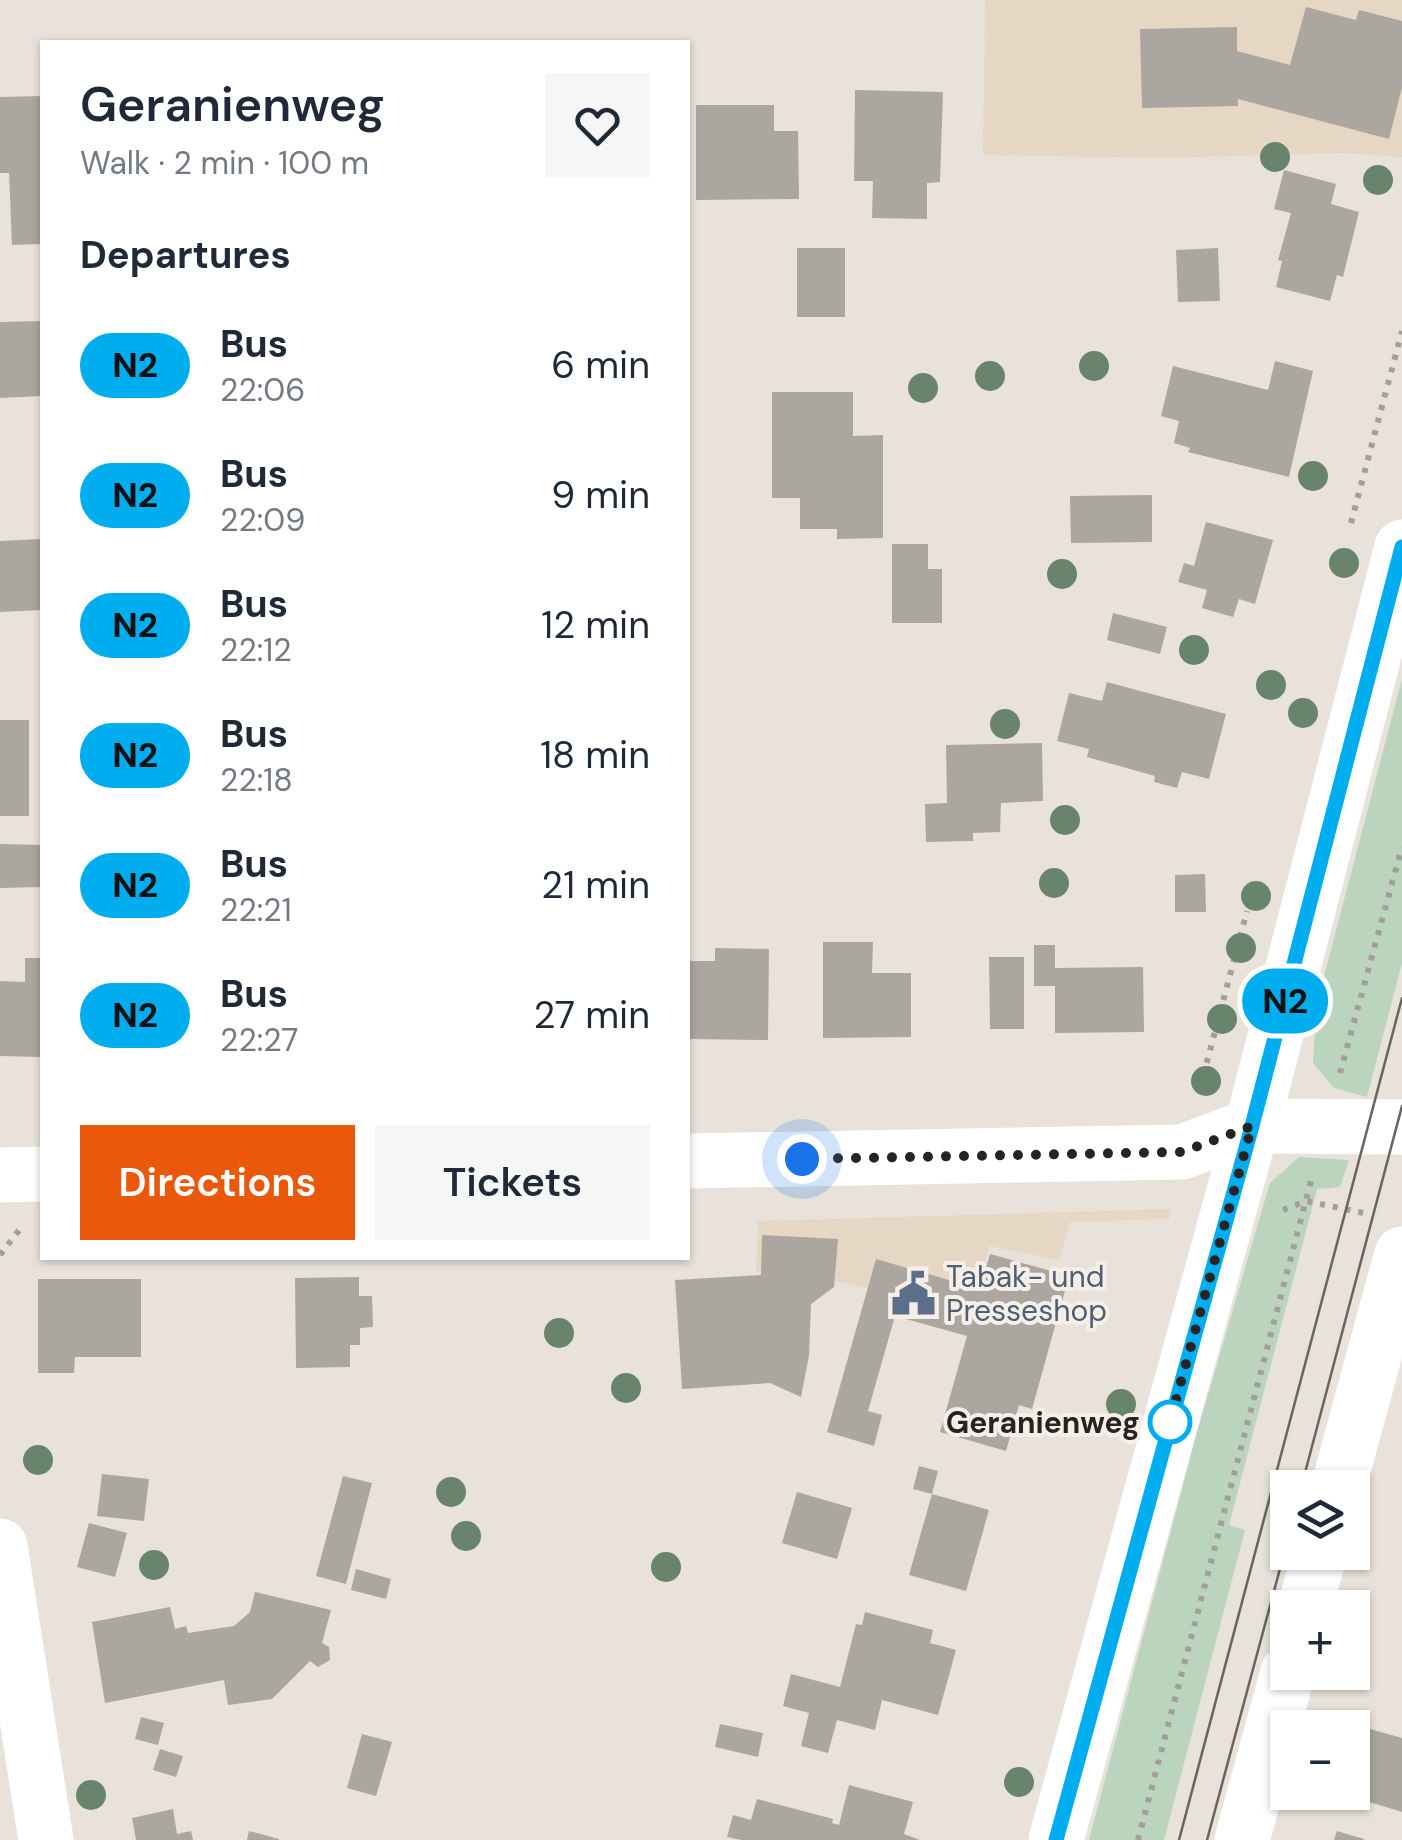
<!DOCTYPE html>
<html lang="en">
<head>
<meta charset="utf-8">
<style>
	body { margin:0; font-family:"DM Sans",sans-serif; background:#f6f6f7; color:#1f2937; height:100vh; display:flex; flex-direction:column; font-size:38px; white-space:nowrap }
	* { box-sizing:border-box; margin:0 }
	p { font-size:32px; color:#747a83 }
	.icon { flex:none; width:55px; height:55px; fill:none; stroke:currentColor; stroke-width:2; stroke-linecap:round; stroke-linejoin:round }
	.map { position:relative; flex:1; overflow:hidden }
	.drawer { position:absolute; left:40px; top:40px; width:650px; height:1220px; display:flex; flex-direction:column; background:#fff; border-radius:0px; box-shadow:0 2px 8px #0004 }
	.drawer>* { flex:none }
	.badge { padding:0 20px; border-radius:32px; font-size:35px; line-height:65px }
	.buttons { position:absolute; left:1270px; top:1470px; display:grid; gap:20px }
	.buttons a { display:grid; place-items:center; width:100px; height:100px; border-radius:0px; background:#fff; box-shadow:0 2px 8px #0004; font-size:50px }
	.you { position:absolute; width:50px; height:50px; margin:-25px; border:8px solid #fff; border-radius:50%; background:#1a73e8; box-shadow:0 0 0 15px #1a73e833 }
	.map>.badge { position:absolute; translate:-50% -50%; box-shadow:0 0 0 5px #fff }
	h2 { padding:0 40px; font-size:38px; line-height:90px }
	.round { display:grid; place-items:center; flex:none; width:105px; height:105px; border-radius:0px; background:#f6f6f7 }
	.overview { display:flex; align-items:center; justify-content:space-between; height:170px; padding:0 40px }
	h1 { font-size:48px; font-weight:600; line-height:75px }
	.button { display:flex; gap:20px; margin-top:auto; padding:20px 40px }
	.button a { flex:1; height:115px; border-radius:0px; background:#ea580c; color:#fff; font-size:40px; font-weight:600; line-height:115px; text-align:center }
	.button a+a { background:#f6f6f7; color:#1f2937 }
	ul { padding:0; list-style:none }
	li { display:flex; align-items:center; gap:30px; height:130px; padding:0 40px }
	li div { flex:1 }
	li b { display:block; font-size:38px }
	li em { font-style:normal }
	li .badge { min-width:110px; font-weight:700; text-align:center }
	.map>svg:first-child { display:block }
	.commercial { fill:#e6d7c4 }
	.green { fill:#bad4bd }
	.building { fill:#aba69f }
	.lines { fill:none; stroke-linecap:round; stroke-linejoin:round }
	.path { stroke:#a39e99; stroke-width:6; stroke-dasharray:5 8; stroke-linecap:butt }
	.street { stroke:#fff; stroke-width:55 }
	.secondary { stroke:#fff; stroke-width:55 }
	.tram { stroke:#686460; stroke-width:2.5 }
	.tree { fill:#69846c }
	.line-casing { stroke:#fff; stroke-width:22 }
	.line { stroke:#00aeef; stroke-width:15 }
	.walk { stroke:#262422; stroke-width:10; stroke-dasharray:0 18 }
	.stop-dot { fill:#fff; stroke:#00aeef; stroke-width:5 }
	.labels { text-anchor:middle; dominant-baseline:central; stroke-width:8; stroke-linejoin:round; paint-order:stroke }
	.service-label { font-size:30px; fill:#4e5e75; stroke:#f5efe8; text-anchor:start }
	.stop-label { font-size:30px; font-weight:bold; fill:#262422; stroke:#f5efe8; text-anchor:end }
</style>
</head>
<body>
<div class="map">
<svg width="1402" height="1840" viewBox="0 0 1402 1840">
	<rect width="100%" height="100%" fill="#e8e2db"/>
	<!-- commercial -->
	<g class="commercial">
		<polygon points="985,0 1402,0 1402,157 1342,153 1165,158 983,155"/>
		<polygon points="1171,1209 1169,1219 1070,1222 1059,1260 989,1246 974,1316 846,1283 756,1272 758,1221"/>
	</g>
	<!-- green -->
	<g class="green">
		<polygon points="1402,679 1402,963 1367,1097 1334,1088 1313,1063 1317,1003"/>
		<polygon points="1299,1157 1349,1160 1340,1187 1317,1189 1229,1525 1245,1530 1164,1840 1089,1840 1196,1436 1270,1183"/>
	</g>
	<!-- building -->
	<g class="building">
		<polygon points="1306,7 1356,20 1359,10 1402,21 1402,87 1389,139 1238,99 1238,106 1142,108 1140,29 1237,27 1237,51 1290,65"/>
		<polygon points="855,90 943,92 940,182 927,183 927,219 872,218 873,181 854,181"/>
		<polygon points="42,96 42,244 12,245 9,173 0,173 0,97"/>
		<polygon points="696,105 774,105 774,131 798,131 799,199 696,200"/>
		<polygon points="1284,170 1336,184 1331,204 1359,212 1343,277 1337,275 1330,301 1276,287 1282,261 1278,260 1291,213 1274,209"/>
		<rect x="797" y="248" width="48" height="69"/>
		<polygon points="1218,248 1220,301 1178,302 1176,250"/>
		<polygon points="42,321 42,396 0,398 0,322"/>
		<polygon points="1275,361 1313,371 1289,477 1188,452 1190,448 1174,443 1179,421 1161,416 1173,366 1268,390"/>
		<polygon points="772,392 853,392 853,436 883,435 883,538 837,539 837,529 800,529 800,498 772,498"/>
		<polygon points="1152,495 1152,542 1071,543 1070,496"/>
		<polygon points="1206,522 1273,540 1255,604 1239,599 1233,617 1202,608 1207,590 1178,582 1184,563 1194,566"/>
		<polygon points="42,539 42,610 0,612 0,541"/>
		<polygon points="892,544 928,544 928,569 942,569 942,623 892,623"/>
		<polygon points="1113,613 1167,627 1160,654 1107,640"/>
		<polygon points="1107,682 1226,714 1209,779 1182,772 1177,788 1154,782 1155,776 1087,757 1089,749 1057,741 1069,693 1102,701"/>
		<rect x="0" y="720" width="29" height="96"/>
		<polygon points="1042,743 1043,801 1001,803 1000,832 973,833 973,841 926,842 925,804 947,803 946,745"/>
		<polygon points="0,844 42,845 42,887 0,888"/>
		<polygon points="1205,874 1206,912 1175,912 1175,875"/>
		<polygon points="823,942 873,942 872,973 911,973 911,1037 823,1038"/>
		<polygon points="1034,945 1055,945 1055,968 1143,967 1144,1032 1055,1033 1055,986 1034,986"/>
		<polygon points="715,948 769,949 768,1040 688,1039 688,961 715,961"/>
		<polygon points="989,957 1024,957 1024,1029 990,1029"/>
		<polygon points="25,958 42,958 42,1057 0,1056 0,981 25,982"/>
		<polygon points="762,1235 838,1239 834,1287 811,1304 809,1355 801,1397 770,1383 682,1389 675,1280 761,1275"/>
		<polygon points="990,1254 1069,1276 1032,1409 1019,1405 1006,1451 940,1432 967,1336 895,1316 868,1411 882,1415 874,1446 827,1432 876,1259 980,1289"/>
		<polygon points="359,1277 359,1296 372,1296 373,1327 360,1328 360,1345 350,1345 350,1367 296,1368 295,1278"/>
		<polygon points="38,1279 141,1279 141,1357 75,1357 74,1373 38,1373"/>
		<polygon points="919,1466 938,1471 932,1494 913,1489"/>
		<polygon points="102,1474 149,1479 144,1521 97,1516"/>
		<polygon points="343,1476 372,1483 346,1584 316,1576"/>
		<polygon points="797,1492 852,1508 837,1559 782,1543"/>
		<polygon points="932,1494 989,1510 966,1591 909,1575"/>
		<polygon points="89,1523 127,1533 115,1577 77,1567"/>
		<polygon points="356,1569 391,1579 386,1599 351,1590"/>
		<polygon points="255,1592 331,1610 322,1643 329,1647 330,1660 318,1667 310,1661 272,1699 228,1705 224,1680 105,1703 92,1622 170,1607 175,1629 186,1626 188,1633 234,1626 250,1612"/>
		<polygon points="865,1612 933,1630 930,1643 956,1650 938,1715 882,1700 875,1730 837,1720 828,1753 801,1746 809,1713 783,1706 791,1674 840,1687 856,1624 862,1625"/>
		<polygon points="141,1717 164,1723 158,1745 135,1739"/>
		<polygon points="720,1724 763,1733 758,1757 715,1747"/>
		<polygon points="1370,1729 1402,1738 1402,1812 1350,1796"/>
		<polygon points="362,1734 392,1742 376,1796 347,1788"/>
		<polygon points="160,1749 183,1756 176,1777 153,1770"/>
		<polygon points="849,1785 913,1802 904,1834 920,1840 741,1840 727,1837 733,1815 751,1820 757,1799 833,1819 832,1823 839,1825"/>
		<polygon points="173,1809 177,1834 191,1831 193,1840 136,1840 132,1818"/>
		<polygon points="249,1831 279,1839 279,1840 247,1840"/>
		<polygon points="1337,1831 1364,1839 1364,1840 1334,1840"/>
	</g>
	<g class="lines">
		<!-- path -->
		<g class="path">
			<polyline points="1351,523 1402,331"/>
			<polyline points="1340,1073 1402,847"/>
			<polyline points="1200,1088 1247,911"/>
			<polyline points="1283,1210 1306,1201 1368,1214"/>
			<polyline points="0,1255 20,1229"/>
			<polyline points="1138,1840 1311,1181"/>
		</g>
		<!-- street -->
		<g class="street">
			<polyline points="688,1161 1182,1152 1252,1126 1402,1127"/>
			<polyline points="0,1175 42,1174"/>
			<polyline points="1338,1488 1402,1254"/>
			<polyline points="0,1546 46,1840"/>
			<polyline points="1305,1608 1320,1552"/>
			<polyline points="1242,1840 1288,1672"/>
		</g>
		<!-- secondary -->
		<polyline class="secondary" points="1056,1840 1252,1126 1402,547"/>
		<!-- tram -->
		<g class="tram">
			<polyline points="1301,1488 1402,1106"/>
			<polyline points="1179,1840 1402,998"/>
			<polyline points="1207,1840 1288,1539"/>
		</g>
	</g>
	<!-- trees -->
	<g class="tree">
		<circle cx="1275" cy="157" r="15"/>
		<circle cx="1378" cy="180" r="15"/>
		<circle cx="1094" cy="366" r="15"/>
		<circle cx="990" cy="376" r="15"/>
		<circle cx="923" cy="388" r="15"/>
		<circle cx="1313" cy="476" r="15"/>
		<circle cx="1344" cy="563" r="15"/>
		<circle cx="1062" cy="574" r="15"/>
		<circle cx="1194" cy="650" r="15"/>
		<circle cx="1271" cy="685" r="15"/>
		<circle cx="1303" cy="713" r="15"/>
		<circle cx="1005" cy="724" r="15"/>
		<circle cx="1065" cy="820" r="15"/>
		<circle cx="1054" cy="883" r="15"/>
		<circle cx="1256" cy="896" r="15"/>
		<circle cx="1241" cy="948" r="15"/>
		<circle cx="1222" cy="1019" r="15"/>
		<circle cx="1206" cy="1081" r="15"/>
		<circle cx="559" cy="1333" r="15"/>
		<circle cx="626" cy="1388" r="15"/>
		<circle cx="1121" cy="1404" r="15"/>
		<circle cx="38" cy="1460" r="15"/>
		<circle cx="451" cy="1492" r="15"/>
		<circle cx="466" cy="1536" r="15"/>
		<circle cx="154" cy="1565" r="15"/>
		<circle cx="666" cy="1567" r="15"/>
		<circle cx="1019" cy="1782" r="15"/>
		<circle cx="91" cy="1795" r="15"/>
	</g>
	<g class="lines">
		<defs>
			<polyline id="line" points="1056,1840 1252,1126 1402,547"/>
		</defs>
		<!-- line casing -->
		<use href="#line" class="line-casing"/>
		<!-- line -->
		<use href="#line" class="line"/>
		<!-- walk -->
		<polyline class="walk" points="802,1159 1182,1152 1252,1126 1169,1425 1170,1422"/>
	</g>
	<!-- icons -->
	<defs>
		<symbol id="civic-bare" viewBox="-9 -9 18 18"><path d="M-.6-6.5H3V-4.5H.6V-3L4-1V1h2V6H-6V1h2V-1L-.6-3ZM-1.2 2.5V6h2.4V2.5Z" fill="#5c6f8a" stroke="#f5efe8" stroke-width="2.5" paint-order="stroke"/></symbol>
	</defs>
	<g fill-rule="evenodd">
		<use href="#civic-bare" x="882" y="1262" width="63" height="63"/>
	</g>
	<!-- markers -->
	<circle class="stop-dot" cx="1170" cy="1422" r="20"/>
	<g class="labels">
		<!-- service labels -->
		<g class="service-label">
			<text x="946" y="1276">Tabak- und<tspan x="946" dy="34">Presseshop</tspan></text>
		</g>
		<!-- stop labels -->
		<g class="stop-label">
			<text x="1140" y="1422">Geranienweg</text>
		</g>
	</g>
</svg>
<div class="buttons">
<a><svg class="icon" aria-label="layers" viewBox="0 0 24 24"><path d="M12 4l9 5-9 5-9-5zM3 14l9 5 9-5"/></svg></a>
<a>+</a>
<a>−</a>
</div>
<div class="you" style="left:802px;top:1159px"></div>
<b class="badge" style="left:1285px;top:1001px;background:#00aeef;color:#111">N2</b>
<section class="drawer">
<div class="overview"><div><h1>Geranienweg</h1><p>Walk · 2 min · 100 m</p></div><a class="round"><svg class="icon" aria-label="heart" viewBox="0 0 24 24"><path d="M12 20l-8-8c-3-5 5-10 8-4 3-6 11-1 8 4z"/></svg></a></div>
<h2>Departures</h2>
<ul>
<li><span class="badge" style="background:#00aeef;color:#111">N2</span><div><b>Bus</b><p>22:06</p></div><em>6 min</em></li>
<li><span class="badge" style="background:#00aeef;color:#111">N2</span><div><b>Bus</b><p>22:09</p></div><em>9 min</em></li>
<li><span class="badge" style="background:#00aeef;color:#111">N2</span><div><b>Bus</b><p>22:12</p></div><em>12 min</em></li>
<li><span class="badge" style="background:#00aeef;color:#111">N2</span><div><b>Bus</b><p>22:18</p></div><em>18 min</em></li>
<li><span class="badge" style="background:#00aeef;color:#111">N2</span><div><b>Bus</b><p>22:21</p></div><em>21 min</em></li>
<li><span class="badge" style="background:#00aeef;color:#111">N2</span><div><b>Bus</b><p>22:27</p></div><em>27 min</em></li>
</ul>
<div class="button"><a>Directions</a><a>Tickets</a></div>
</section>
</div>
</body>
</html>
